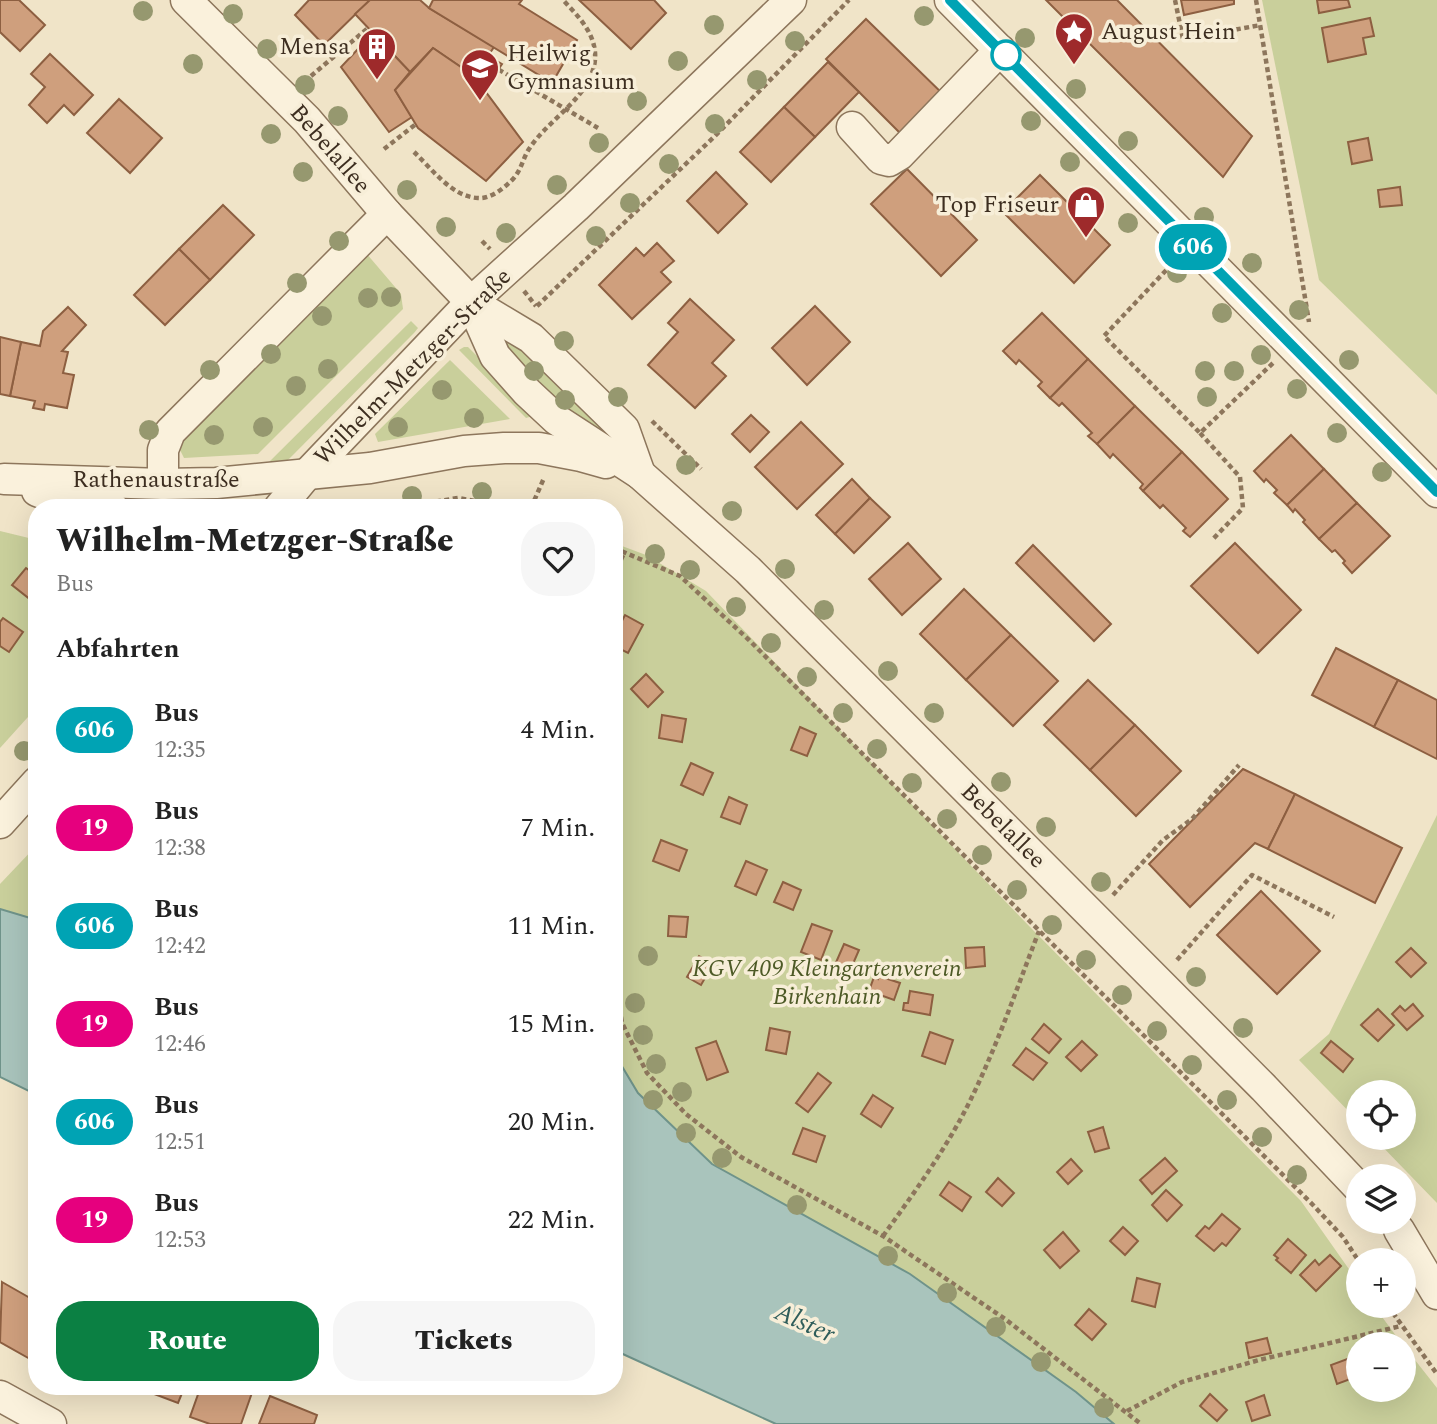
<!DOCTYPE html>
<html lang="de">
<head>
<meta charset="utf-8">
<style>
	body { margin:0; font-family:Spectral,serif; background:#f6f6f6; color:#222; height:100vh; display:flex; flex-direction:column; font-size:26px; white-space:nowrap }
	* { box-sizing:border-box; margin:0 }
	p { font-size:23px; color:#767676 }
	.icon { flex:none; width:38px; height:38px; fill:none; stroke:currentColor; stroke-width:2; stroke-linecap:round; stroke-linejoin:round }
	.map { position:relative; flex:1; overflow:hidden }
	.details { position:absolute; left:28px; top:499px; width:595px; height:896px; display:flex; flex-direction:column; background:#fff; border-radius:28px; box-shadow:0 7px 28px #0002 }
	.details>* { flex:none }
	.badge { padding:0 14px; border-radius:23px; font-size:24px; line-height:46px }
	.buttons { position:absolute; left:1346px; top:1080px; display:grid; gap:14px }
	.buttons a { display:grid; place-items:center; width:70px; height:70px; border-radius:50%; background:#fff; box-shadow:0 7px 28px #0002; font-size:35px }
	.map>.badge { position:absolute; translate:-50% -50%; box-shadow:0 0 0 4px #fff }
	h2 { padding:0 28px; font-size:26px; line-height:63px }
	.round { display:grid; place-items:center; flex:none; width:74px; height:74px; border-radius:28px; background:#f6f6f6 }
	.summary { display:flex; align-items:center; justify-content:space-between; height:119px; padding:0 28px }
	h1 { font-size:33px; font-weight:800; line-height:52px }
	.primary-button { display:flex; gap:14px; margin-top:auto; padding:14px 28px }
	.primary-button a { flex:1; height:80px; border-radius:28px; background:#0b8043; color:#fff; font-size:28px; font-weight:800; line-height:80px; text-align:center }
	.primary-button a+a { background:#f6f6f6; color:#222 }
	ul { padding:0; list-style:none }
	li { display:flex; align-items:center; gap:21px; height:98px; padding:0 28px }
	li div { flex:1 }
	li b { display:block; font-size:26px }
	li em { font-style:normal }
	li .badge { min-width:77px; font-weight:700; text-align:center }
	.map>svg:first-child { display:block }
	.green { fill:#c9cf9b }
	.water { fill:#a9c4bc; stroke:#6f938a; stroke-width:2 }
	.building { fill:#cf9f7d; stroke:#8d5f41; stroke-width:2 }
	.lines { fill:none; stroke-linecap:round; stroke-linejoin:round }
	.minor-casing { stroke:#8d765c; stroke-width:33 }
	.path { stroke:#8d765c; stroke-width:4.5; stroke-dasharray:5 3.5; stroke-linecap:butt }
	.minor { stroke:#faf1dc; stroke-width:30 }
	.tree { fill:#96986f }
	.line-casing { stroke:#fff; stroke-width:16 }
	.line { stroke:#00a3b4; stroke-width:10 }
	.stop-dot { fill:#fff; stroke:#00a3b4; stroke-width:3.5 }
	.labels { text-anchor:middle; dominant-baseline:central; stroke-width:7; stroke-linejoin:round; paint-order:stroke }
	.poi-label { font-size:24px; fill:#3d2e20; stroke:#f7eed8; text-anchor:start }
	.street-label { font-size:24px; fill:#3d2e20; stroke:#f7eed8 }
	.park-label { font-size:24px; font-style:italic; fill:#4d5a26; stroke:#f7eed8 }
	.water-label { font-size:26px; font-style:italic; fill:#2f5d5a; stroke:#f7eed8 }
</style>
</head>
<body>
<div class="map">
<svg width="1437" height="1424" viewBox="0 0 1437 1424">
	<rect width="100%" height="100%" fill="#f0e4c8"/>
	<!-- green -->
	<g class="green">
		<polygon points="1262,0 1437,0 1437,395 1319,280"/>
		<polygon points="366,253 401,294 403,309 258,454 184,458 180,450 181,439"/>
		<polygon points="411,321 418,328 414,333 284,464 266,465"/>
		<path d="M504 335 616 436 614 439C603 434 582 430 573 423 556 411 504 355 504 335Z"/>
		<polygon points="464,347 468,347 533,412 533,416 526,418 459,350"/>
		<polygon points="450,360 510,419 378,442 375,434"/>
		<polygon points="0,531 37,540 37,707 0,748"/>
		<polygon points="614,543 646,555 706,591 1032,929 1301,1201 1358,1282 1358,1306 1374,1306 1402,1344 1358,1344 1358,1390 1404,1390 1404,1346 1437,1388 1437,1424 1114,1424 1076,1392 910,1274 712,1164 638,1093 614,1053"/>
		<polygon points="1437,815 1437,1203 1374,1138 1404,1138 1404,1092 1358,1092 1358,1121 1299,1060 1329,1034"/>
		<polygon points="37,845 37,920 0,909 0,884"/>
	</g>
	<!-- water -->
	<g class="water">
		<polygon points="0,909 37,920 37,1095 0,1077"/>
		<polygon points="614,1053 638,1093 712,1164 910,1274 1076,1392 1114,1424 776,1424 614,1350"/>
	</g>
	<!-- building -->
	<g class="building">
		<polygon points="0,0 19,0 45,25 20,51 0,32"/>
		<polygon points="309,0 370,0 324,45 295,15"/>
		<polygon points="370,0 420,0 429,8 494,47 474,76 433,48 410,72 355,14"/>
		<polygon points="433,0 522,0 519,4 577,40 552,83 429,8"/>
		<polygon points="579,0 654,0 666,13 631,49"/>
		<polygon points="1046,0 1117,0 1252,136 1223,177"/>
		<polygon points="1181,0 1234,0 1234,4 1184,15"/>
		<polygon points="1317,0 1348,0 1350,7 1319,13"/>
		<polygon points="1370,18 1374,36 1363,38 1366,54 1328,62 1322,28"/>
		<polygon points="866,19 948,99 907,140 826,59"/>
		<polygon points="373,33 410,72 395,90 412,117 389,132 341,67"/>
		<polygon points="433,48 474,76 523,142 486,181 418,128 395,90"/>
		<polygon points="50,54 93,95 74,115 64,105 47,123 29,105 45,87 31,74"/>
		<polygon points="488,56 502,64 494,76 480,67"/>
		<polygon points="828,62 859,92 815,137 784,107"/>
		<polygon points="119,99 162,138 130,173 87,133"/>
		<polygon points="784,107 815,137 771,182 740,152"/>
		<polygon points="1368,138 1372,160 1352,164 1348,142"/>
		<polygon points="907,169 977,240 941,276 871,204"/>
		<polygon points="716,172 747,204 718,233 687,201"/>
		<polygon points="1040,175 1110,245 1074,283 1003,212"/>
		<polygon points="1400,187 1402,205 1380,207 1378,190"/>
		<polygon points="223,205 254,235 210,280 179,249"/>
		<polygon points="657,243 674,261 661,272 671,282 632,319 599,285 636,248 644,256"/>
		<polygon points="179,249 210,280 165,325 134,295"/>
		<polygon points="690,299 734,340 712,363 726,376 695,408 648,365 678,332 668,323"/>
		<polygon points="815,306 850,342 807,385 772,348"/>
		<polygon points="68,307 86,325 62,351 68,352 63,373 74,375 67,408 45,404 44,410 33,408 35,401 10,396 21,342 40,346 43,331"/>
		<polygon points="1042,313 1088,359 1050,398 1038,386 1042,382 1019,360 1016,364 1003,351"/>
		<polygon points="0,337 21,342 10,396 0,394"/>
		<polygon points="1088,359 1135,406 1097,444 1088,436 1092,433 1062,403 1059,406 1050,398"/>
		<polygon points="1135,406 1182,452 1143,491 1140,488 1143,484 1113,454 1110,458 1097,444"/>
		<polygon points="751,415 769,432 750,452 732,434"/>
		<polygon points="801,422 843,464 797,509 755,467"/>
		<polygon points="1291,435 1324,469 1287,505 1274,493 1277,490 1266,479 1264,482 1254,471"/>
		<polygon points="1182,452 1228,499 1190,537 1183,531 1186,528 1163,505 1160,508 1143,491"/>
		<polygon points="1324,469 1357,503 1319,539 1303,522 1305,520 1295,509 1293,512 1287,505"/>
		<polygon points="852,479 870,498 835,534 816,515"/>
		<polygon points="870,498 890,517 854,553 835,534"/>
		<polygon points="1357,503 1390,536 1352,573 1343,563 1345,561 1335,550 1332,552 1319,539"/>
		<polygon points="908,543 941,579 902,615 869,579"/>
		<polygon points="1235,543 1301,610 1258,653 1191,586"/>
		<polygon points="1033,545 1111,624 1094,641 1016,563"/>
		<polygon points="26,568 37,576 37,593 31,600 12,585"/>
		<polygon points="964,589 1011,635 966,680 920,634"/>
		<polygon points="625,615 643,625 628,653 614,646 614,636"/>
		<polygon points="3,618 23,632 9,652 0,646 0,622"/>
		<polygon points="1011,635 1058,681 1013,726 966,680"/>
		<polygon points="1336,648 1398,680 1374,727 1312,695"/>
		<polygon points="646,674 663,692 648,707 631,689"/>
		<polygon points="1088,680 1135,725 1090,770 1044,725"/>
		<polygon points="1398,680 1437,700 1437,759 1374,727"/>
		<polygon points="662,715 686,719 682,742 659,738"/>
		<polygon points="1135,725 1181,771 1136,816 1090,770"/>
		<polygon points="800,727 816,734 807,756 791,750"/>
		<polygon points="691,763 713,773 703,795 681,785"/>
		<polygon points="1243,769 1295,794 1268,849 1255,843 1190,907 1149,864"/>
		<polygon points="1295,794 1402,848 1375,903 1268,849"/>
		<polygon points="729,797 747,805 740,824 721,817"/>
		<polygon points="661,840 687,850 679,871 653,861"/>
		<polygon points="746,861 767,870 756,895 735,886"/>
		<polygon points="783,882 801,890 793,910 774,902"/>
		<polygon points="1261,891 1320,951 1277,994 1217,935"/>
		<polygon points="669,916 688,917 686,937 668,936"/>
		<polygon points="812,924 832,931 821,960 801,952"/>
		<polygon points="844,944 859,950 849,973 834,967"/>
		<polygon points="984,947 985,966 966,968 965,948"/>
		<polygon points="1411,948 1426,963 1411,977 1396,962"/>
		<polygon points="699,956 713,964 701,985 687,977"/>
		<polygon points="879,976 900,983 894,1000 869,991 874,977 878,979"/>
		<polygon points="910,991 933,995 930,1015 903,1010 904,1003 908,1003"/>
		<polygon points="1413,1004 1423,1016 1407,1030 1392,1014 1400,1006 1405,1011"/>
		<polygon points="1378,1009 1394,1025 1378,1041 1361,1025"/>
		<polygon points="1044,1024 1061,1039 1049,1053 1032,1039"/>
		<polygon points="770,1028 790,1032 786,1054 766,1050"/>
		<polygon points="930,1032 953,1040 945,1064 922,1056"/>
		<polygon points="716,1041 728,1072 707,1080 696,1048"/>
		<polygon points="1082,1041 1097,1055 1081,1071 1066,1057"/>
		<polygon points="1331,1041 1353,1059 1343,1072 1321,1053"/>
		<polygon points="1026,1048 1047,1063 1033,1080 1013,1065"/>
		<polygon points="818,1073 831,1083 808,1112 796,1103"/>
		<polygon points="873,1095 893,1108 881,1127 861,1114"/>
		<polygon points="1103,1127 1109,1148 1095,1152 1088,1132"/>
		<polygon points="803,1128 825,1136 816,1162 793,1154"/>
		<polygon points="1165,1158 1177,1171 1152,1194 1140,1180"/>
		<polygon points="1071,1159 1082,1171 1068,1184 1057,1172"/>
		<polygon points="998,1178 1014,1193 1002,1206 986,1192"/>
		<polygon points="949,1182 971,1197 962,1211 940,1195"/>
		<polygon points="1166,1190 1182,1205 1167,1221 1152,1205"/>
		<polygon points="1222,1214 1240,1229 1226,1246 1222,1243 1214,1251 1196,1236 1205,1226 1209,1229"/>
		<polygon points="1123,1227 1138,1241 1125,1255 1110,1241"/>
		<polygon points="1063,1232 1079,1251 1060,1268 1044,1250"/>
		<polygon points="1288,1239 1306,1255 1291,1273 1276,1260 1278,1258 1274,1255"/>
		<polygon points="1330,1255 1341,1266 1316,1291 1300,1275 1315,1260 1319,1265"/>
		<polygon points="1137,1278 1160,1284 1155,1307 1132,1301"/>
		<polygon points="2,1282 37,1302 37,1347 30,1359 0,1342"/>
		<polygon points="1089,1309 1106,1324 1092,1340 1075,1325"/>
		<polygon points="1267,1338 1271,1353 1249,1358 1246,1343"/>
		<polygon points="1350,1358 1356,1377 1337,1384 1331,1365"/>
		<polygon points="133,1386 185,1386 178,1403"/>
		<polygon points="201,1386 254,1387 241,1424 210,1424 190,1417"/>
		<polygon points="1210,1394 1227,1410 1217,1421 1200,1406"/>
		<polygon points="1264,1395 1270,1415 1252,1421 1246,1402"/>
		<polygon points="270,1396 317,1415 314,1424 259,1424"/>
	</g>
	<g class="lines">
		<defs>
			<g id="minor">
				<polyline points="186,0 307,120 387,214 471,302 531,338 624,429 640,474"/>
				<polyline points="950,0 1437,492"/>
				<polyline points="852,127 881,159 889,161 899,155 1000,50"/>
				<polyline points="471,302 495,356 527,392 557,420 640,474 748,570 1264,1088 1358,1187"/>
				<polyline points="4,479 163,484 216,483 370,468 464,451 504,448 539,448 581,456 606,463"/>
				<polyline points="163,484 163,450 170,432 387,214"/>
				<polyline points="37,491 55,498 113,508"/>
				<polyline points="279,508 308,473 471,302 576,207 791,0"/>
				<polyline points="0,823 37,782"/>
				<polyline points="1399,1230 1437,1294"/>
				<polyline points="0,1396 51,1424"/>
			</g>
		</defs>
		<!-- minor casing -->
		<use href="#minor" class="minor-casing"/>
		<!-- path -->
		<g class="path">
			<polyline points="1175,0 1183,39 1261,25"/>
			<polyline points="1256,0 1309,322"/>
			<polyline points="484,61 598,128"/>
			<polyline points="311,76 368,28"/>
			<polyline points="384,149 416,124"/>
			<path d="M414 152C432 169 452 197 478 198 490 199 503 189 511 181 521 172 522 160 529 149 546 122 584 101 593 70 602 40 581 19 563 0"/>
			<polyline points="482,241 490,249"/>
			<polyline points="1172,264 1104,336 1200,433 1273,363"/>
			<polyline points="524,291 536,306"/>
			<polyline points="537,306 715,136 849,0"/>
			<polyline points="652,421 701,469"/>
			<polyline points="1200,433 1240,477 1243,508 1213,539"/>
			<polyline points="394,508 458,498 515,508"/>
			<polyline points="531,508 544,478"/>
			<polyline points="614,548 680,576 749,640 1313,1205 1343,1237 1358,1260"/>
			<polyline points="614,575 624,553"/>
			<polyline points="1113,895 1163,840 1192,819 1239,765"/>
			<polyline points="1177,960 1252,875 1334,917"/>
			<polyline points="614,975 622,1023 647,1073 686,1114 741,1157 883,1236 1005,1319 1141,1424"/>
			<path d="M883 1236C914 1193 946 1149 970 1101 997 1046 1017 988 1039 931"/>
			<polyline points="1388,1306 1437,1374"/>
			<polyline points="1127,1411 1182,1382 1259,1360 1401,1326"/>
		</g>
		<!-- minor -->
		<use href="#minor" class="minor"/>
	</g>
	<!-- trees -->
	<g class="tree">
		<circle cx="143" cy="11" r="10"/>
		<circle cx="233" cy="14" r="10"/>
		<circle cx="924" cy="16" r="10"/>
		<circle cx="714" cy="25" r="10"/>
		<circle cx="1025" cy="38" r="10"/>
		<circle cx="795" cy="41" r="10"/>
		<circle cx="267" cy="49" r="10"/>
		<circle cx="678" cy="61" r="10"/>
		<circle cx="193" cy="64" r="10"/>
		<circle cx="757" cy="80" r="10"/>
		<circle cx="305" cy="85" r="10"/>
		<circle cx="1076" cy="89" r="10"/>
		<circle cx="637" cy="101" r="10"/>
		<circle cx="338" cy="116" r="10"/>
		<circle cx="1031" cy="121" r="10"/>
		<circle cx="715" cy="124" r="10"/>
		<circle cx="271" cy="134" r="10"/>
		<circle cx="1128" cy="141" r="10"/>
		<circle cx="599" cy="143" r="10"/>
		<circle cx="1070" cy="162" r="10"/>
		<circle cx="669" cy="164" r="10"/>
		<circle cx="303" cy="172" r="10"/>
		<circle cx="557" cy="185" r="10"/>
		<circle cx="407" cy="190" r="10"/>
		<circle cx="630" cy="203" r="10"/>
		<circle cx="1204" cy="217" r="10"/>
		<circle cx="1128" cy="223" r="10"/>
		<circle cx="446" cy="227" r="10"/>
		<circle cx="506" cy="233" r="10"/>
		<circle cx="596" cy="236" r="10"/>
		<circle cx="339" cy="241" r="10"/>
		<circle cx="1252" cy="263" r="10"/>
		<circle cx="1177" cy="273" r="10"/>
		<circle cx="297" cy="283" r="10"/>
		<circle cx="391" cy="297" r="10"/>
		<circle cx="368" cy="298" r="10"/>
		<circle cx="1299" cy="310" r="10"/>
		<circle cx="1222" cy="313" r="10"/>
		<circle cx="322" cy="316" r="10"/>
		<circle cx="564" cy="341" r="10"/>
		<circle cx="271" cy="354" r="10"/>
		<circle cx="1261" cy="355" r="10"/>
		<circle cx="1349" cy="360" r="10"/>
		<circle cx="328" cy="369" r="10"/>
		<circle cx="210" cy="370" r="10"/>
		<circle cx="534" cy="371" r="10"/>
		<circle cx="1205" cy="371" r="10"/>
		<circle cx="1234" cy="371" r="10"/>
		<circle cx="296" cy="386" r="10"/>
		<circle cx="1297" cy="389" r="10"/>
		<circle cx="442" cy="390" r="10"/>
		<circle cx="618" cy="397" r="10"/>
		<circle cx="1207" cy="397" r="10"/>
		<circle cx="565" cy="400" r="10"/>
		<circle cx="474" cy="418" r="10"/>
		<circle cx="263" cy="427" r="10"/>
		<circle cx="398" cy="427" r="10"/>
		<circle cx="149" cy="430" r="10"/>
		<circle cx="1337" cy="433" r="10"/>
		<circle cx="214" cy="435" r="10"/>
		<circle cx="686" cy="465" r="10"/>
		<circle cx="1382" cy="472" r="10"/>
		<circle cx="482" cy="492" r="10"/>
		<circle cx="412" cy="496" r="10"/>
		<circle cx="732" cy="511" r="10"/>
		<circle cx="655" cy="554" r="10"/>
		<circle cx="785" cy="569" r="10"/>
		<circle cx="690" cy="570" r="10"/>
		<circle cx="736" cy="607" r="10"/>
		<circle cx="824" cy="610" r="10"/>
		<circle cx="771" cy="643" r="10"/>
		<circle cx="888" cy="671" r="10"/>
		<circle cx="807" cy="677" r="10"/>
		<circle cx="843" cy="713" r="10"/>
		<circle cx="934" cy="713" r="10"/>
		<circle cx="877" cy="749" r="10"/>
		<circle cx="24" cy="751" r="10"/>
		<circle cx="1001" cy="782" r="10"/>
		<circle cx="912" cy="783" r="10"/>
		<circle cx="947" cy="819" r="10"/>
		<circle cx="1046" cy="827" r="10"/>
		<circle cx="982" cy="855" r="10"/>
		<circle cx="1101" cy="882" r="10"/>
		<circle cx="1017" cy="890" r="10"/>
		<circle cx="1052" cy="925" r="10"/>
		<circle cx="648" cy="956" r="10"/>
		<circle cx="1086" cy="960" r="10"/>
		<circle cx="1196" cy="977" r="10"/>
		<circle cx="1122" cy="995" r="10"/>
		<circle cx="635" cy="1003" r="10"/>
		<circle cx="1243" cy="1028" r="10"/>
		<circle cx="1157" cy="1031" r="10"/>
		<circle cx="643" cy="1035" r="10"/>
		<circle cx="656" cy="1064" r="10"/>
		<circle cx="1192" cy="1065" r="10"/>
		<circle cx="682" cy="1092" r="10"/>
		<circle cx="653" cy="1100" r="10"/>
		<circle cx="1227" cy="1100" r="10"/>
		<circle cx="686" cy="1133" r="10"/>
		<circle cx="1262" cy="1137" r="10"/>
		<circle cx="722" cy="1158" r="10"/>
		<circle cx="1297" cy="1175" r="10"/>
		<circle cx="797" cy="1205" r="10"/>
		<circle cx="888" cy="1256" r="10"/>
		<circle cx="947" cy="1293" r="10"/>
		<circle cx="996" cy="1327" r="10"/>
		<circle cx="1041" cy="1362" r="10"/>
		<circle cx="1104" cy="1408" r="10"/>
	</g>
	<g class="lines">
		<defs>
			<polyline id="line" points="950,0 1437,492"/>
		</defs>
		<!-- line casing -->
		<use href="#line" class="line-casing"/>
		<!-- line -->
		<use href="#line" class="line"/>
	</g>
	<!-- icons -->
	<defs>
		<symbol id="sight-pin" viewBox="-11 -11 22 30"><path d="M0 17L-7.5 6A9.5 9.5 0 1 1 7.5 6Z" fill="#9e2a2b" stroke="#f7eed8"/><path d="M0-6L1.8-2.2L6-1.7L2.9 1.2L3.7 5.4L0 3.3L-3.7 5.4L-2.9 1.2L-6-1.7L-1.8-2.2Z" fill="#fff"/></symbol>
		<symbol id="building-pin" viewBox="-11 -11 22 30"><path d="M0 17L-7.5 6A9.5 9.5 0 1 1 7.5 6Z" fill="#9e2a2b" stroke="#f7eed8"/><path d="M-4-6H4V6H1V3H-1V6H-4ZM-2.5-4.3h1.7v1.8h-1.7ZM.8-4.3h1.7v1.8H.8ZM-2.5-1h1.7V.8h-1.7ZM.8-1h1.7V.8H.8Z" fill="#fff"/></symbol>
		<symbol id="school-pin" viewBox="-11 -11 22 30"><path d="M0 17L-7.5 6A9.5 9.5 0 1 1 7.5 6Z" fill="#9e2a2b" stroke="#f7eed8"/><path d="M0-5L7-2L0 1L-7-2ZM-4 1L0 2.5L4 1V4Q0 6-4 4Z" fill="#fff"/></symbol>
		<symbol id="shop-pin" viewBox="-11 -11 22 30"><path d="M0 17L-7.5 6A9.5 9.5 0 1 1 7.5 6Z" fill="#9e2a2b" stroke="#f7eed8"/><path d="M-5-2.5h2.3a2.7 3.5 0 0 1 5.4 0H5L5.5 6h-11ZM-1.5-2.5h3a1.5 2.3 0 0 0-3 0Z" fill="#fff"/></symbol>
	</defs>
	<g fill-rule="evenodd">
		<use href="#sight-pin" x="1052" y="10" width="44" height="60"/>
		<use href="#building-pin" x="355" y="25" width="44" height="60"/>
		<use href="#school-pin" x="458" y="46" width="44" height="60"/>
		<use href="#shop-pin" x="1064" y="183" width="44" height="60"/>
	</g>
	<!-- markers -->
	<circle class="stop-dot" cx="1006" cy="55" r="14"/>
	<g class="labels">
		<!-- poi labels -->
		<g class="poi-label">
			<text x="1101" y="32">August Hein</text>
			<text x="350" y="47" text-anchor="end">Mensa</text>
			<text x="507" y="54">Heilwig<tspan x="507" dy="28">Gymnasium</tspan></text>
			<text x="1059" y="205" text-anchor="end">Top Friseur</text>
		</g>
		<!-- street labels -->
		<g class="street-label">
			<text transform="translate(330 149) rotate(49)">Bebelallee</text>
			<text transform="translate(413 367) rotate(-45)">Wilhelm-Metzger-Straße</text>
			<text x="156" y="480">Rathenaustraße</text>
			<text transform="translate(1003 826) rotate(45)">Bebelallee</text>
		</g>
		<!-- park labels -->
		<g class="park-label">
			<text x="827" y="969">KGV 409 Kleingartenverein<tspan x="827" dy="28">Birkenhain</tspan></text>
		</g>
		<!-- water labels -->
		<g class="water-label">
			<text transform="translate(805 1323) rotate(24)">Alster</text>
		</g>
	</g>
</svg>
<div class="buttons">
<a><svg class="icon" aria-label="locate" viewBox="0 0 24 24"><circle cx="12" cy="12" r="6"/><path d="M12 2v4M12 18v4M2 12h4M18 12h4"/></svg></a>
<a><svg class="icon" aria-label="layers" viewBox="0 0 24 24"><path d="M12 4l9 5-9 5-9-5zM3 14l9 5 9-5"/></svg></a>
<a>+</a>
<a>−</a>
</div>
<b class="badge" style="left:1193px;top:247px;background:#00a3b4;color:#fff">606</b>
<section class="details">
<div class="summary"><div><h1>Wilhelm-Metzger-Straße</h1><p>Bus</p></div><a class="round"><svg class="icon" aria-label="heart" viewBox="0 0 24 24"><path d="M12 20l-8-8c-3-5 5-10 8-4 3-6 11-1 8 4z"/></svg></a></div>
<h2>Abfahrten</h2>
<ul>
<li><span class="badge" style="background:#00a3b4;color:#fff">606</span><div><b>Bus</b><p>12:35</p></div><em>4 Min.</em></li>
<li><span class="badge" style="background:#e6007e;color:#fff">19</span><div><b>Bus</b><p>12:38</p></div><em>7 Min.</em></li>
<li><span class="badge" style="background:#00a3b4;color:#fff">606</span><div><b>Bus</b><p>12:42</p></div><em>11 Min.</em></li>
<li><span class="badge" style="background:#e6007e;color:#fff">19</span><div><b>Bus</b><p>12:46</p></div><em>15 Min.</em></li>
<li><span class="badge" style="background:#00a3b4;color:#fff">606</span><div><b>Bus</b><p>12:51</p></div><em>20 Min.</em></li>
<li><span class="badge" style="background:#e6007e;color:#fff">19</span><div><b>Bus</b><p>12:53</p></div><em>22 Min.</em></li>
</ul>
<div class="primary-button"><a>Route</a><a>Tickets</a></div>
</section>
</div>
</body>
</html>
